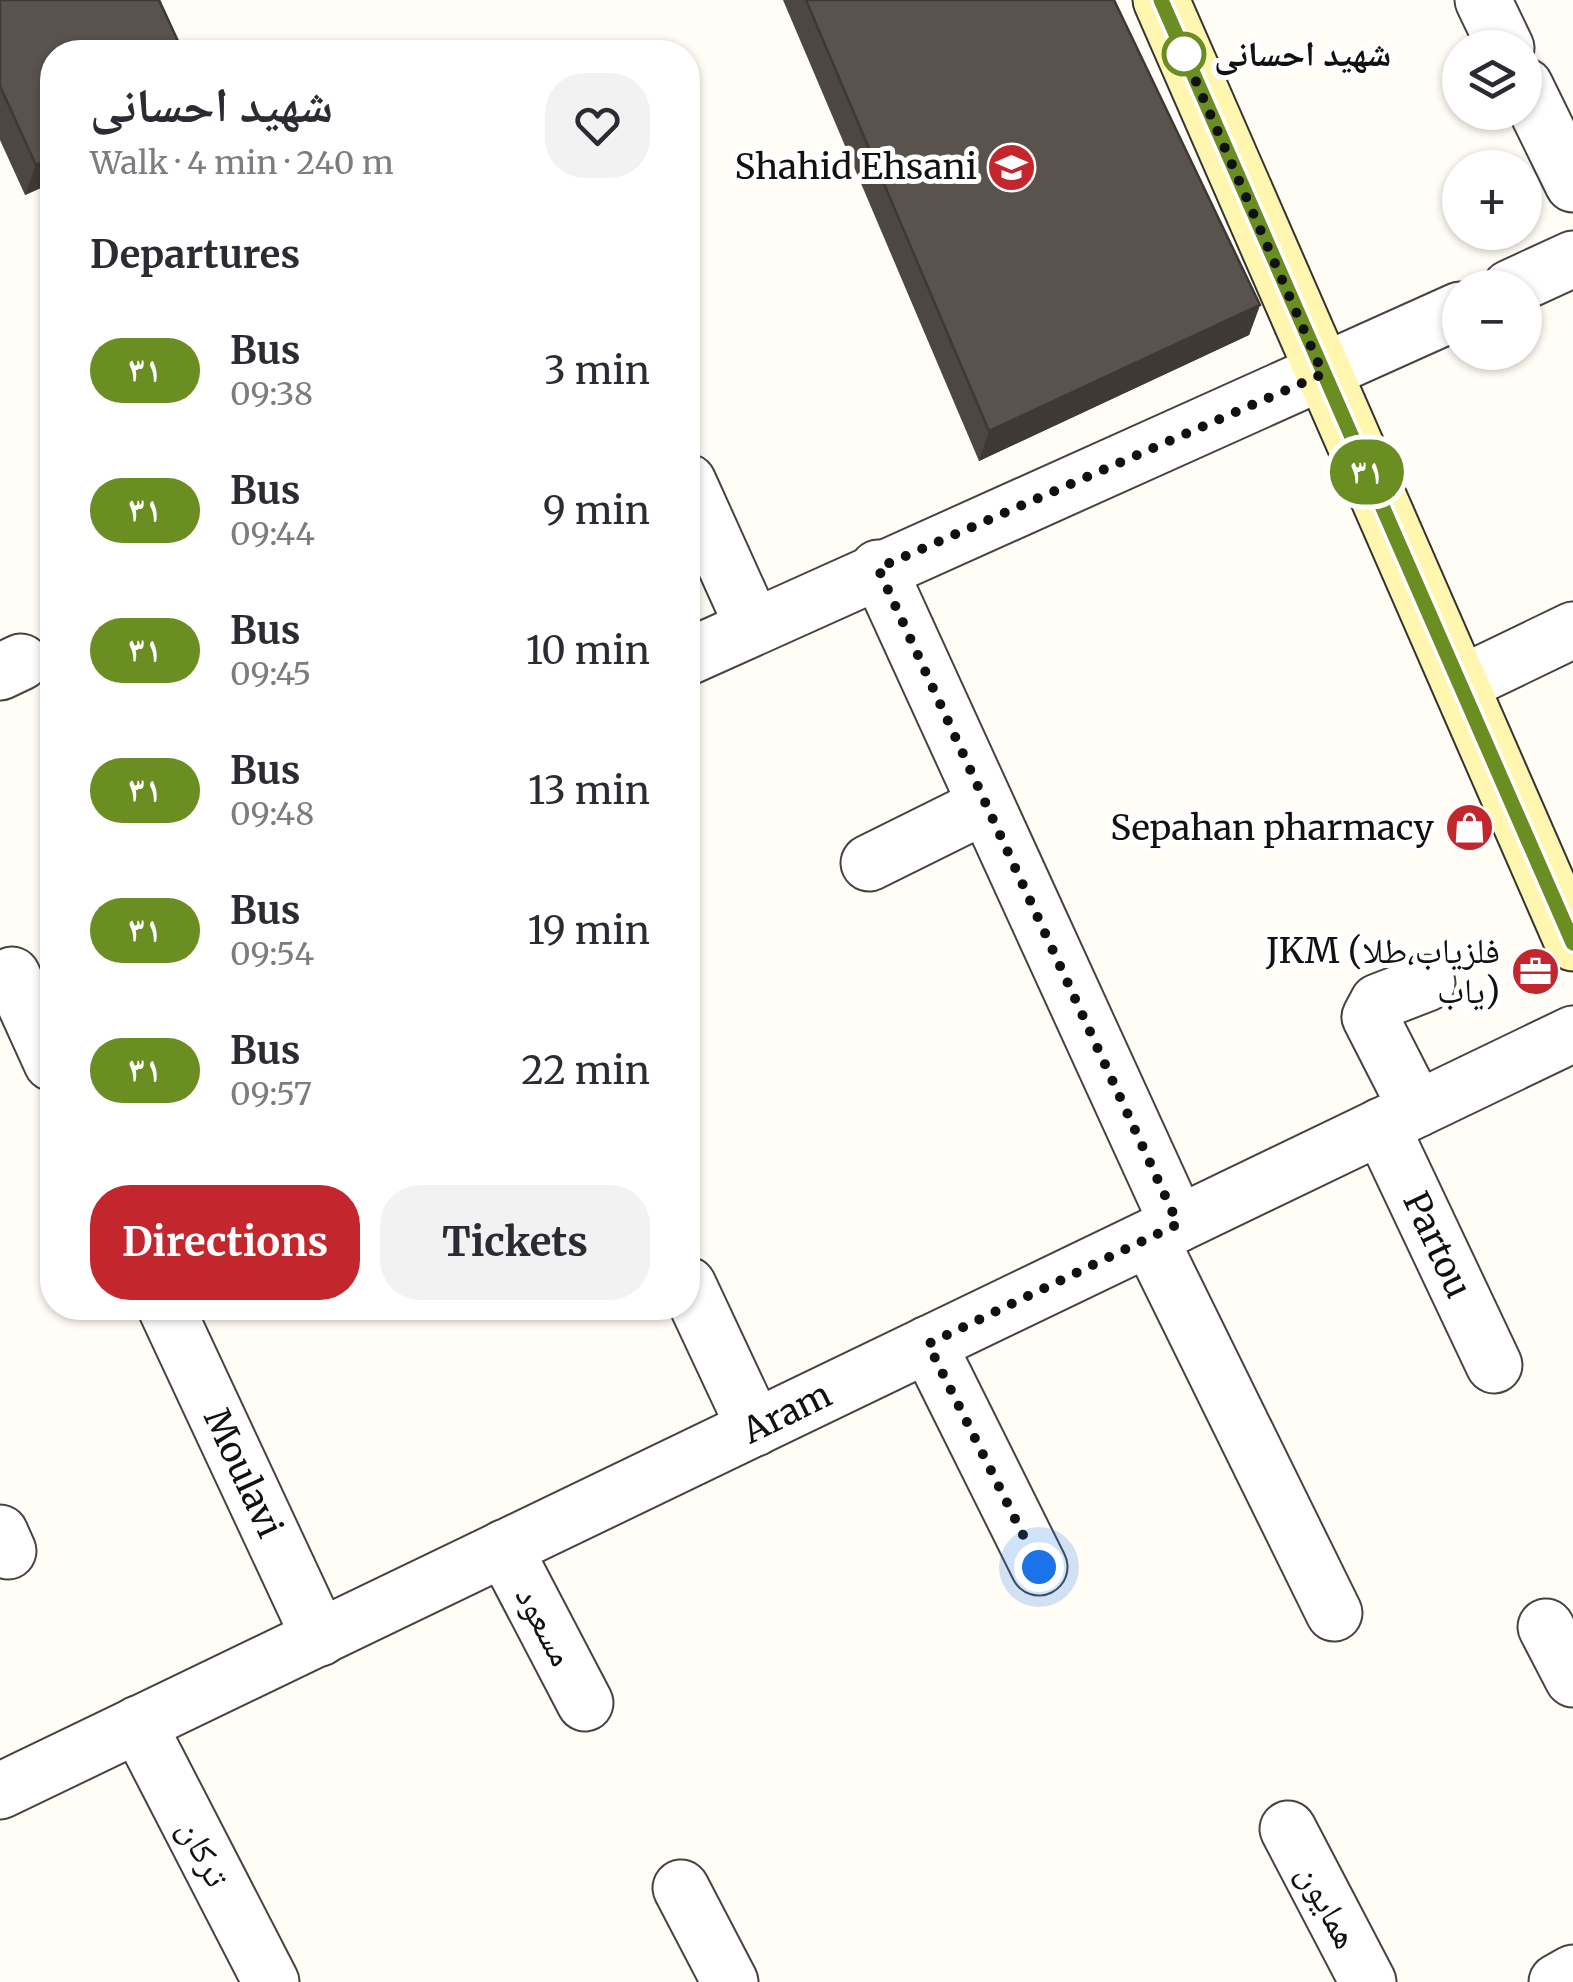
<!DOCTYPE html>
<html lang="en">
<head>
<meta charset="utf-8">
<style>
	body { margin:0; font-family:Merriweather,"Noto Naskh Arabic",serif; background:#f2f2f3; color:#2b2b33; height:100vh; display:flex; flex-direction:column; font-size:38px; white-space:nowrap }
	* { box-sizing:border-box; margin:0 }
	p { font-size:32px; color:#7c7c81 }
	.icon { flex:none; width:55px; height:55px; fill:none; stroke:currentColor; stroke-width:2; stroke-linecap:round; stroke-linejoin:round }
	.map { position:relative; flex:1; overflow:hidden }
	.panel { position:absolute; left:40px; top:40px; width:660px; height:1280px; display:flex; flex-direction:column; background:#fff; border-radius:40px; box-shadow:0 2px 8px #0004 }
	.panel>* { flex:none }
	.badge { padding:0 20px; border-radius:32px; font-size:35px; line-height:65px }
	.fabs { position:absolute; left:1442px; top:30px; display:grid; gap:20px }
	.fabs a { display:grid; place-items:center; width:100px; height:100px; border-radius:50%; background:#fff; box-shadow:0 2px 8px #0004; font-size:50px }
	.you { position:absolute; width:50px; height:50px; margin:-25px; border:8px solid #fff; border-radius:50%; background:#1a73e8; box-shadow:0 0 0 15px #1a73e833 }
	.map>.badge { position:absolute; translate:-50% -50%; box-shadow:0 0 0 5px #fff }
	h2 { padding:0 50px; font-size:38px; line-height:90px }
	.round { display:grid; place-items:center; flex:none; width:105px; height:105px; border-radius:40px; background:#f2f2f3 }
	.head { display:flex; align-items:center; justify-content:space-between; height:170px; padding:0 50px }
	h1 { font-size:48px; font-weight:700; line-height:75px }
	.cta { display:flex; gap:20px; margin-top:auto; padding:20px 50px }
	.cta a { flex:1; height:115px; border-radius:40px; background:#c4262e; color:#fff; font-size:40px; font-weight:700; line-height:115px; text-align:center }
	.cta a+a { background:#f2f2f3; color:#2b2b33 }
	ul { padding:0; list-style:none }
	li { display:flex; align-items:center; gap:30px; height:140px; padding:0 50px }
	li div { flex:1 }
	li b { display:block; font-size:38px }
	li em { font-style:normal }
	li .badge { min-width:110px; font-weight:700; text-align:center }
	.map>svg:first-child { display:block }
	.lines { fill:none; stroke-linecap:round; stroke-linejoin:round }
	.street-casing { stroke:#444; stroke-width:59 }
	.secondary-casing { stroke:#333; stroke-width:59 }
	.street { stroke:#fff; stroke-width:55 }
	.secondary { stroke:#fff6b0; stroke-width:55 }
	.wall { fill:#4d4742 }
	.shaded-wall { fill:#3f3936 }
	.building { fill:#5a524d; stroke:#3f3936; stroke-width:2.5 }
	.line-casing { stroke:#fff; stroke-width:22 }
	.line { stroke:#6b8e23; stroke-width:15 }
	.walk { stroke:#111; stroke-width:10; stroke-dasharray:0 18 }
	.stop-dot { fill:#fff; stroke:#6b8e23; stroke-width:5 }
	.labels { text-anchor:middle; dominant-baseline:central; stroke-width:10; stroke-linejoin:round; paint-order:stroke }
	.stop-label { font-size:35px; font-weight:bold; fill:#111; stroke:#fff; text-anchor:start }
	.poi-label { font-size:35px; fill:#111; stroke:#fff; text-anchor:end }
	.street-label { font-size:35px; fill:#111; stroke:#fff }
</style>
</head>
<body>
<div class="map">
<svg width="1573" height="1982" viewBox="0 0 1573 1982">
	<rect width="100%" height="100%" fill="#fffdf5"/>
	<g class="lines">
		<defs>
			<g id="street">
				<polyline points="1483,0 1506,48"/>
				<polyline points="1525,86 1573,184"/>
				<polyline points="1510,288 1573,259"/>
				<polyline points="688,482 753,626"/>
				<polyline points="878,568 1178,1224"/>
				<polyline points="688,657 1460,310"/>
				<polyline points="0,672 21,662"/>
				<polyline points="1461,684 1573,630"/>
				<polyline points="869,863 986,805"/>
				<polyline points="12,975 52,1063"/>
				<polyline points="1417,1109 1370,1017 1378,1002 1427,983"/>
				<polyline points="1381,1126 1494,1365"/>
				<polyline points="1150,1239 1334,1613"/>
				<polyline points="688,1285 755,1428"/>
				<polyline points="166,1308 320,1638"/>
				<polyline points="928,1344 1039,1567"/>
				<polyline points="0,1533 8,1551"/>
				<polyline points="504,1548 585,1703"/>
				<polyline points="1546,1627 1573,1679"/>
				<polyline points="138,1724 271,1982"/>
				<polyline points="0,1791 1573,1034"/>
				<polyline points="1288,1829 1368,1982"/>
				<polyline points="681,1888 730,1982"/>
				<polyline points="1557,1982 1573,1973"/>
			</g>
			<polyline id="secondary" points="1161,0 1573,943"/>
		</defs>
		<!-- street casing -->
		<use href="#street" class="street-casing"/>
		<!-- secondary casing -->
		<use href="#secondary" class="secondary-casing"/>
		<!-- street -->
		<use href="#street" class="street"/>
		<!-- secondary -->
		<use href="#secondary" class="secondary"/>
	</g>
	<!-- wall -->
	<g class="wall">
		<polygon points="0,0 52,183 25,195 0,140"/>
		<polygon points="783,0 1114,0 1260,305 1249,335 979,461"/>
	</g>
	<!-- shaded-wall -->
	<g class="shaded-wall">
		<polygon points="52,158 52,183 25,195 36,165"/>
		<polygon points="1260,305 1249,335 979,461 989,431"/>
	</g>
	<!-- building -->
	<g class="building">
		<polygon points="0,0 159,0 183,52 52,52 52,158 36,165 0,86"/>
		<polygon points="806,0 1114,0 1260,305 989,431"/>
	</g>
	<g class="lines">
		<defs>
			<polyline id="line" points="1161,0 1573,943"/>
		</defs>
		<!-- line casing -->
		<use href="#line" class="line-casing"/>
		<!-- line -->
		<use href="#line" class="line"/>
		<!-- walk -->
		<polyline class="walk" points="1039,1567 928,1344 1178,1224 878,568 1323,374 1184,54"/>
	</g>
	<!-- icons -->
	<defs>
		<symbol id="school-disc" viewBox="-11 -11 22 22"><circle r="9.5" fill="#c4262e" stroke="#fff"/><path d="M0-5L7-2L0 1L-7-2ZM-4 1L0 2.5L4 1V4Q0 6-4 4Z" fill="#fff"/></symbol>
		<symbol id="shop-disc" viewBox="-11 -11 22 22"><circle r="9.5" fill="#c4262e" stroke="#fff"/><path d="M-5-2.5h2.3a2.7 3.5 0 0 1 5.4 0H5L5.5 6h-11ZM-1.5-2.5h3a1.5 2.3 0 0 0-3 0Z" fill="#fff"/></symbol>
		<symbol id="office-disc" viewBox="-11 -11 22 22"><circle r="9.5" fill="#c4262e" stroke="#fff"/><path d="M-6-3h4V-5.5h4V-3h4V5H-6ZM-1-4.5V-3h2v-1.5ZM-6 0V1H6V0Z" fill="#fff"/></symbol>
	</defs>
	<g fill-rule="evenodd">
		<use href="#school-disc" x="984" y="140" width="55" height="55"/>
		<use href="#shop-disc" x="1442" y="800" width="55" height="55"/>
		<use href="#office-disc" x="1508" y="944" width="55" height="55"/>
	</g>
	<!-- markers -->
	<circle class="stop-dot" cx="1184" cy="54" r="20"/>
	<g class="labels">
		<!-- stop labels -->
		<g class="stop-label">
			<text x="1214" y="54">شهید احسانی</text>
		</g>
		<!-- poi labels -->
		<g class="poi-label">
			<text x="977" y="167">Shahid Ehsani</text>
			<text x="1434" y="828">Sepahan pharmacy</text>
			<text x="1500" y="951">JKM (فلزیاب،طلا<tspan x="1500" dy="40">یاب)</tspan></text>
		</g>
		<!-- street labels -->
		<g class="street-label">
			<text transform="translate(1437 1245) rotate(65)">Partou</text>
			<text transform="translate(787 1413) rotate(-26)">Aram</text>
			<text transform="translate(243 1473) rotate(65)">Moulavi</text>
			<text transform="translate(545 1626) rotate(62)">مسعود</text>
			<text transform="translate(204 1853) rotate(63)">ترکان</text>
			<text transform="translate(1328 1906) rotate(62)">همایون</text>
		</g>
	</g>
</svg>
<div class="fabs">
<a><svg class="icon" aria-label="layers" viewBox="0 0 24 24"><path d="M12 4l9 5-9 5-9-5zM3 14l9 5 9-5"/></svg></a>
<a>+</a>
<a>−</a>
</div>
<div class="you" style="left:1039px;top:1567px"></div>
<b class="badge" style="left:1367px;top:472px;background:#6b8e23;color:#fff">۳۱</b>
<section class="panel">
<div class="head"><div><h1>شهید احسانی</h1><p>Walk · 4 min · 240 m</p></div><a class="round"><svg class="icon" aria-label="heart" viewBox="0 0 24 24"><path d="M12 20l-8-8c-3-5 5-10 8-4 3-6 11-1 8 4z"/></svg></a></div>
<h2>Departures</h2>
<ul>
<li><span class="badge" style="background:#6b8e23;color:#fff">۳۱</span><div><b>Bus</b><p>09:38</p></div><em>3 min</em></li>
<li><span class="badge" style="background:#6b8e23;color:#fff">۳۱</span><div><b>Bus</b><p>09:44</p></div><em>9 min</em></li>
<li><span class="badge" style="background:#6b8e23;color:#fff">۳۱</span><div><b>Bus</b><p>09:45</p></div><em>10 min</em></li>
<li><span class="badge" style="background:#6b8e23;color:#fff">۳۱</span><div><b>Bus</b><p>09:48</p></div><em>13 min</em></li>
<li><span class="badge" style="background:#6b8e23;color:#fff">۳۱</span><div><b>Bus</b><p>09:54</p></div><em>19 min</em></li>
<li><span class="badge" style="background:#6b8e23;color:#fff">۳۱</span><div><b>Bus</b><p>09:57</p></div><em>22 min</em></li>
</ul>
<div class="cta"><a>Directions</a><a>Tickets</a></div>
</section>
</div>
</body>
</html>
